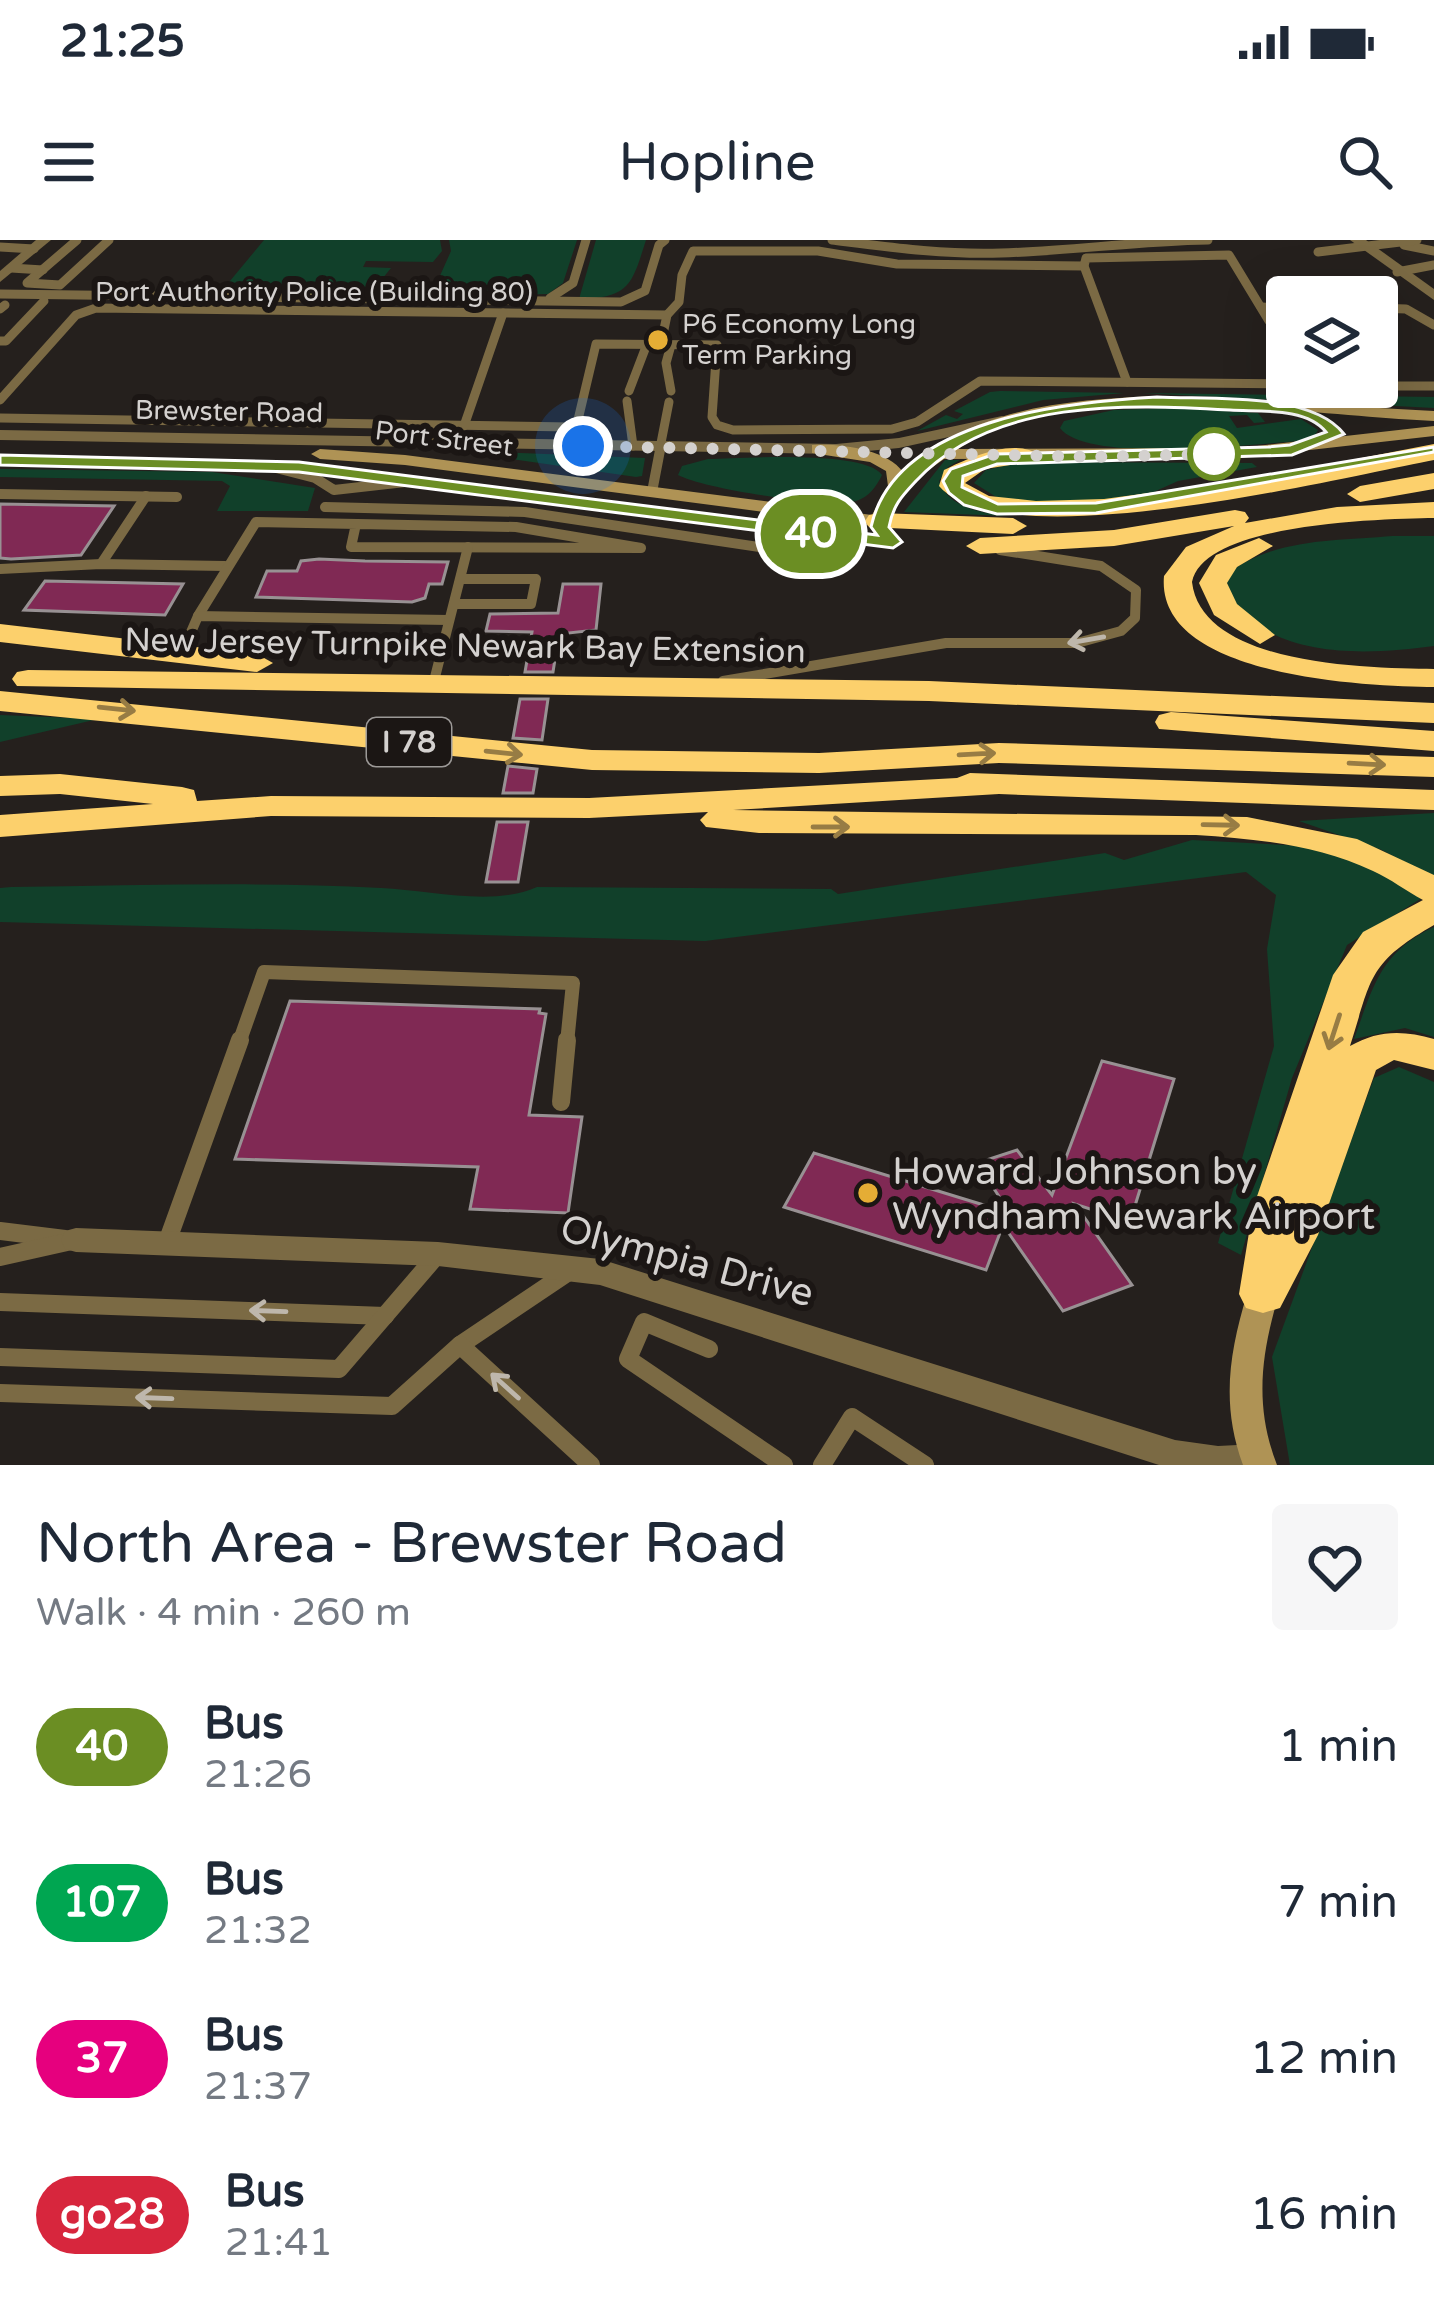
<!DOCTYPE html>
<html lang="en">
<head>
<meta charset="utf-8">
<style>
	body { margin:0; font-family:"Varela Round",sans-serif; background:#f6f6f7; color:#1f2937; height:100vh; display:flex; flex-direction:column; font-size:45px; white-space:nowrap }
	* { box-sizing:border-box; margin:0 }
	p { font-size:39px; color:#747a83 }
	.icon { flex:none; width:66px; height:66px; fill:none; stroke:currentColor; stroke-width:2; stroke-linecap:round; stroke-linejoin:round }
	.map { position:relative; height:1225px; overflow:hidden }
	.drawer { display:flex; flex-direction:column; background:#fff; flex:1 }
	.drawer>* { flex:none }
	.badge { padding:0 24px; border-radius:39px; font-size:42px; line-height:78px }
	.tools { position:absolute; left:1266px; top:36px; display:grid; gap:24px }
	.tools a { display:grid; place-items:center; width:132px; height:132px; border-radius:12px; background:#fff; box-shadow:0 12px 48px #0002; font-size:60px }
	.you { position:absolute; width:60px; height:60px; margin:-30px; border:9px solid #fff; border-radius:50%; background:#1a73e8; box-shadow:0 0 0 18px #1a73e833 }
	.map>.badge { position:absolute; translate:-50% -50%; box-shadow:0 0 0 6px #fff }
	.round { display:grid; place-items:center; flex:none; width:126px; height:126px; border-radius:12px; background:#f6f6f7 }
	.head { display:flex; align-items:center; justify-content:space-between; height:204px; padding:0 36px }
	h1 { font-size:57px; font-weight:600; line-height:90px }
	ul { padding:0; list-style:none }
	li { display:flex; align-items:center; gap:36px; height:156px; padding:0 36px }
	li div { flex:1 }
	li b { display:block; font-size:45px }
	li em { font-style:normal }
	li .badge { min-width:132px; font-weight:700; text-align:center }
	.status { display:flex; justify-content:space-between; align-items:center; height:84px; padding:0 60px; background:#fff; direction:ltr }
	.status svg { height:33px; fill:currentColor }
	header { display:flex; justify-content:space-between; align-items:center; height:156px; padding:0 36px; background:#fff; font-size:54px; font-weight:600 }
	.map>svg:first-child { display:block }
	.green { fill:#11402a }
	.building { fill:#802954; stroke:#989193; stroke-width:3 }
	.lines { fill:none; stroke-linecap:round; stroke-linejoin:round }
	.lane-far3 { stroke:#7b6a44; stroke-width:9 }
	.lane-far2 { stroke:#7b6a44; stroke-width:10 }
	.lane-far1 { stroke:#7b6a44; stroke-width:14 }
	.lane { stroke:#7b6a44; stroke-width:18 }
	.street { fill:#7b6a44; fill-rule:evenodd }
	.secondary { fill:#af9355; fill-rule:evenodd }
	.highway { fill:#fcd06c; fill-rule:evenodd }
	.oneway { stroke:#beb7ac }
	.oneway2 { stroke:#977c44 }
	.line { fill:#6b8e23; stroke:#fff; stroke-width:3 }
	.walk { stroke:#d4d1cf; stroke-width:12; stroke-dasharray:0 21.6 }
	.poi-dot { fill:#e5ad35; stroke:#1b1614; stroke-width:4.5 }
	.stop-dot { fill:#fff; stroke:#6b8e23; stroke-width:6 }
	.labels { text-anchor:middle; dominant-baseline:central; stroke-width:12; stroke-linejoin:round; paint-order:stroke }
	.far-street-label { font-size:27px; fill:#d4d1cf; stroke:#1b1614 }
	.far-poi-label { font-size:27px; fill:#d4d1cf; stroke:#1b1614; text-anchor:start }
	.shield { fill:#1b1614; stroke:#9c9997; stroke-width:3 }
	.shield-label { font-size:30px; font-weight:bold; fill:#d4d1cf }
	.street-label { font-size:33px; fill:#d4d1cf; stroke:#1b1614 }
	.near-poi-label { font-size:39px; fill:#d4d1cf; stroke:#1b1614; text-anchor:start }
	.near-street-label { font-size:39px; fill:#d4d1cf; stroke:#1b1614 }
</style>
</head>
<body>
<div class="status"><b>21:25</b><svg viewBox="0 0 49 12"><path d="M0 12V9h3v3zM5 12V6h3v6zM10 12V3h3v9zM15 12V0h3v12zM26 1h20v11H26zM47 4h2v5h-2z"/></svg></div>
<header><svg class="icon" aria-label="menu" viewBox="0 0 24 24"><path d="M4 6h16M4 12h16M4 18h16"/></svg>Hopline<svg class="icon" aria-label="search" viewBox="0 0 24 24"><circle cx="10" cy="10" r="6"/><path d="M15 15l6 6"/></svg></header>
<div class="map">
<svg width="1434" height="1225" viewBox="0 0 1434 1225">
	<rect width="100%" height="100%" fill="#25201d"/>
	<!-- green -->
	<g class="green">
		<polygon points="264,0 440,0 442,11 433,22 366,21 363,27 391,28 370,54 220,53"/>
		<polygon points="449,0 577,0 563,43 548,54 431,56 451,11"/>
		<path d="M596 0H646C632 44 630 58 579 59Z"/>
		<polygon points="990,152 1000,151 1124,153 1043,160 917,191 946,175 957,179 963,174 954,171"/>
		<polygon points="1141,153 1434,157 1434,168"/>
		<path d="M1172 168 1258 173 1265 182 1254 183 1247 175 1229 176 1237 188 1301 179 1318 190 1313 198 1299 201C1252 204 1087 224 1060 188L1064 181 1114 170Z"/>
		<polygon points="448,210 645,218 642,236 636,237"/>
		<path d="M708 219C742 218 865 210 882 235 876 247 869 257 856 261 828 268 704 249 678 235L682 226Z"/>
		<path d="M945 220H960L948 227 939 241C949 269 983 273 1009 276L904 272Z"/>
		<polygon points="1021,222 1252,223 1257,227 1178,241 1147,255 1046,265 1001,260 974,243 986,230"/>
		<polygon points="0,229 212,232 315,248 308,271 217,271 230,246 222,241 0,237"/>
		<path d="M1393 296H1434V406C1373 414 1288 420 1241 371 1232 362 1229 348 1225 336 1271 298 1335 301 1393 296Z"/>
		<polygon points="0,475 98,479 0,502"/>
		<polygon points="1434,573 1434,638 1382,610 1299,581"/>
		<path d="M1192 600 1302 606 1356 618 1425 656 1347 705 1292 838 1241 1015 1218 1003 1274 806 1267 709 1276 655 1246 632 705 701 0 682V648L11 647C134 646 258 641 381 648 429 650 493 667 537 647L831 649 838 654 1105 613 1124 620Z"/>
		<path d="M1434 687V797L1405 788 1354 799C1373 747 1380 712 1434 687Z"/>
		<polygon points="1399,827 1434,842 1434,1225 1290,1225 1272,1117 1374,838"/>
	</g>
	<!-- building -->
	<g class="building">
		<polygon points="0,264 114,266 81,315 11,319 0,318"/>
		<polygon points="319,319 365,321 448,322 442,344 429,344 425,358 412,362 256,357 267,331 297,331 301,321"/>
		<polygon points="45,341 183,344 165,375 24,370"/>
		<polygon points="563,344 601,344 596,390 559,394 553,432 525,432 532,392 486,391 490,374 558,373"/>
		<polygon points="520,459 548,459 542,500 513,498"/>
		<polygon points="508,526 537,529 533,553 503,553"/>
		<polygon points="497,582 528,582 518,642 486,642"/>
		<polygon points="290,761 540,769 539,773 546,774 529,875 582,877 568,973 470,969 478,927 235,919"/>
		<polygon points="1102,821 1174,839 1130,982 1075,964 1132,1045 1063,1071 1003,985 986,1030 784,967 814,913 1010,973 977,923 1017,910 1052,955"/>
	</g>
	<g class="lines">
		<!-- lane-far3 -->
		<g class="lane-far3">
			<polyline points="77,0 27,43 60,45 109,0"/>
			<path d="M832 0C888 7 945 15 1001 13 1070 11 1139 1 1208 0"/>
			<polyline points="1404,5 1434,11"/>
			<polyline points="0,7 34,9"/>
			<polyline points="1318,12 1417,0"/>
			<polyline points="11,28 43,30"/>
			<polyline points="1397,32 1434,25"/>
			<polyline points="0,54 621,62 645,51 659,5 665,0"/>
			<polyline points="550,58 573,43 586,0"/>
			<polyline points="1261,67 1287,68"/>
			<polyline points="1377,68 1406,69 1434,85"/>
			<polyline points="0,69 5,65"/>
			<polyline points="0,101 6,101 44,61"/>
			<polyline points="661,104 667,75 679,62 682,35 693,11 818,11 897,24 1084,26"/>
			<polyline points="671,105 666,123 671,151"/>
			<polyline points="1127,142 1084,26 1086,18 1229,15 1269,81"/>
			<polyline points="1377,146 1434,146"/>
			<polyline points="629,151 647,104"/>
			<polyline points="0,160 76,75 96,68 667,75"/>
			<polyline points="627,161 633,206"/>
			<polyline points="0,178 571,187 577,184 596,104 717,105 712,177 717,185 733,190 892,189 917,182 980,141 1287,144"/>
			<polyline points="464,186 503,73"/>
			<polyline points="660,208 669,162"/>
		</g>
		<!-- lane-far2 -->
		<g class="lane-far2">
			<polyline points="276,228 315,238 334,250 405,242"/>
			<polyline points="652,252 661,205"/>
			<polyline points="0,254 177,257"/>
			<polyline points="325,267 525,272 779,310"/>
			<polyline points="101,324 146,256"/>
			<polyline points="0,329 101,324 225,326"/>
			<polyline points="454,364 531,364 536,339 461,339"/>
			<polyline points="198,376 256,282 516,287 641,308 351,307 356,284"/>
			<polyline points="182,413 198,376 449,380"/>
			<polyline points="723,441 946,403 1077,403 1121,391 1135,378 1136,350 1101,326 1000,310"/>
			<polyline points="433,445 468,307"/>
		</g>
		<!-- lane-far1 -->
		<polyline class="lane-far1" points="239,803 264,732 573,743 567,803"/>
		<!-- lane -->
		<g class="lane">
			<polyline points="561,862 567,800"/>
			<polyline points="0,991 65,999"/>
			<polyline points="166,1005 240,800"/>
			<polyline points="0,1017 76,1000"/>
			<polyline points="0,1062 385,1076"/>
			<polyline points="460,1105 570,1031"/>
			<polyline points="709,1109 644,1082 628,1119 784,1225"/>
			<polyline points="0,1117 339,1129 438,1014"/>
			<polyline points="0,1153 392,1166 460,1105 591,1225"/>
			<polyline points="822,1225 852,1177 925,1225"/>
		</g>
		<!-- street -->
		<g class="street">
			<polygon points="36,0 51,0 0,42 0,31"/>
			<polygon points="1350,0 1366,0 1434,49 1434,60"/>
			<polygon points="1002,176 1010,181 1008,184 899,208 836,214 0,200 0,190 836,204 899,198"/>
			<polygon points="76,988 438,1002 600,1019 1175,1200 1218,1206 1257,1204 1269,1208 1274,1219 1272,1225 1159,1225 600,1045 438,1026 76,1012 65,1009 61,1000 65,991"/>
		</g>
		<!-- secondary -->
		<g class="secondary">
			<path d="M1159 156 1434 171V181C1309 176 1062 135 958 209L1240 208 1434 186V196L1240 218 944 219C904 247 897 249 889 296L902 302 893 308 299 232 0 225V215L299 222 874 294 872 286 405 225 320 219 311 214 320 209 405 215 872 275 888 246 886 231 870 222 812 213V205C839 203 887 209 903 232 922 218 936 206 956 195 1019 163 1090 159 1159 156Z"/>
			<path d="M1263 1041 1274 1045 1279 1054C1261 1114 1254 1166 1277 1225H1243C1221 1165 1229 1114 1247 1054L1252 1045Z"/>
		</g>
		<!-- highway -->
		<g class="highway">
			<path d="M1434 204V220C1340 238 1004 320 939 246L944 230C968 218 1017 196 1040 216L1036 221 985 229 965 243 989 256 1036 261 1104 259 1259 238Z"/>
			<polygon points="1434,233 1434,249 1360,262 1347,254 1360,246"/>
			<path d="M1434 262V278C1385 279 1204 282 1192 342 1202 427 1372 428 1434 429V447C1368 446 1155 438 1164 336L1186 307 1234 286 1114 306 980 314 966 306 980 298 1114 290 1235 270 1245 272 1249 278 1245 283 1337 267Z"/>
			<polygon points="879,273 1013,278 1027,286 1013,294 869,287 865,281 869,275"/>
			<polygon points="1259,298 1273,306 1237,327 1227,343 1237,364 1275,395 1260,404 1214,375 1199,343 1216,315"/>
			<polygon points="0,384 257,414 273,423 257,432 0,402"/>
			<polygon points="28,430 929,441 1434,463 1434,483 929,461 17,446 12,439 17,432"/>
			<polygon points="0,451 592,510 819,513 999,503 1434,517 1434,537 999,523 819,533 592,530 0,471"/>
			<polygon points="1171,472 1434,491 1434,511 1159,489 1155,482 1159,475"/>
			<path d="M970 533 1434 550V570L999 554 733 570 1247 577 1357 599 1434 635V685C1368 723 1372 737 1350 806 1378 790 1403 790 1434 799V830L1394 820 1376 830 1318 995 1280 1068 1263 1073 1246 1068 1239 1054 1253 968 1333 735 1363 692 1423 660C1406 651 1391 639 1373 631 1317 605 1258 599 1196 595L759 593 706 587 700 580 708 572 589 578 271 576 0 597V575L153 564 60 554 0 556V536L60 534 182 547 194 550 197 561 271 556 589 558 957 538Z"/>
		</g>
	</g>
	<!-- one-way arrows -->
	<defs><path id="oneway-shaft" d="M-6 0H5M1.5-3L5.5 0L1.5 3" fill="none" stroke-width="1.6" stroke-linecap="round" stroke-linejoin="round" transform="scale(3)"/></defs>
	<g class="oneway">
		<use href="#oneway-shaft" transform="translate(1086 400) rotate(170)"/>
		<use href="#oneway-shaft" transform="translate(268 1071) rotate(-178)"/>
		<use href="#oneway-shaft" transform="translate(505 1146) rotate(-138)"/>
		<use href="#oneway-shaft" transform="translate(154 1158) rotate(-178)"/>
	</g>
	<g class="oneway2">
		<use href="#oneway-shaft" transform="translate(117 469) rotate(6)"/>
		<use href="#oneway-shaft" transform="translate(504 513) rotate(6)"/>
		<use href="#oneway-shaft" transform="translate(977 514) rotate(-3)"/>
		<use href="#oneway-shaft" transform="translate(1367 524) rotate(3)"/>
		<use href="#oneway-shaft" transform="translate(1221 585) rotate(1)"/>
		<use href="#oneway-shaft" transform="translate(831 587)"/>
		<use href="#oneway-shaft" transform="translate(1334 792) rotate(108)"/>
	</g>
	<!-- line -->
	<path class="line" d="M1157 157C1209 160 1311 151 1344 194L1292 215 997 224 963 236 962 247 998 264 1096 263 1434 207V212L1096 273 997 274 964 265 949 253 943 241 951 229 995 214 1268 207 1290 205 1326 192C1306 167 1260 172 1230 170 1128 164 993 158 916 241 902 256 893 265 889 287L902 302 893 308 299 232 0 225V215L299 222 877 295 871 287C895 178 1067 162 1157 157Z"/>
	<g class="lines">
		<!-- walk -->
		<polyline class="walk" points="583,206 1094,217 1214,214"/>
	</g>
	<!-- markers -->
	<g class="poi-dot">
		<circle cx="658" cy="100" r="12"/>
		<circle cx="868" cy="953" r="12"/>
	</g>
	<circle class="stop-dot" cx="1214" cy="214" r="24"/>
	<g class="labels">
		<!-- far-street labels -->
		<g class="far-street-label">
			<text x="314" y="52">Port Authority Police (Building 80)</text>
			<text transform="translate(229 172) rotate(1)">Brewster Road</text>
			<text transform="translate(444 199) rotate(7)">Port Street</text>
		</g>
		<!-- far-poi labels -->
		<g class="far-poi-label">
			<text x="682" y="84">P6 Economy Long<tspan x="682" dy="31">Term Parking</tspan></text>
		</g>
		<!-- shield labels -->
		<rect class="shield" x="367" y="478" width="84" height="48" rx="9"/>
		<g class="shield-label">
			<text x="409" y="502">I 78</text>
		</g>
		<!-- street labels -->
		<g class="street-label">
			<text transform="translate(465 406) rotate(1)">New Jersey Turnpike Newark Bay Extension</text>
		</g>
		<!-- near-poi labels -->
		<g class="near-poi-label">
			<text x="892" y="931">Howard Johnson by<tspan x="892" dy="45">Wyndham Newark Airport</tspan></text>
		</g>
		<!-- near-street labels -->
		<g class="near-street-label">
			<text transform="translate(687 1021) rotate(15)">Olympia Drive</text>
		</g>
	</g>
</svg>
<div class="tools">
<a><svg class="icon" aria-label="layers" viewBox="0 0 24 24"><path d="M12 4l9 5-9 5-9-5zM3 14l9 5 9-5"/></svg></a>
</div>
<div class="you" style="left:583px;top:206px"></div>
<b class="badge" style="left:811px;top:294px;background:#6b8e23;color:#fff">40</b>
</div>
<section class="drawer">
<div class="head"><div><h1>North Area - Brewster Road</h1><p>Walk · 4 min · 260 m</p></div><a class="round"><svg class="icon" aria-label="heart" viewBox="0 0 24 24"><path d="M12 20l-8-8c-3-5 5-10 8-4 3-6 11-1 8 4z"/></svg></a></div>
<ul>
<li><span class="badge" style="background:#6b8e23;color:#fff">40</span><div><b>Bus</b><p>21:26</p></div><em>1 min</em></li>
<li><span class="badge" style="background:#00a651;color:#fff">107</span><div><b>Bus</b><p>21:32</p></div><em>7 min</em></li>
<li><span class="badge" style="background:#e6007e;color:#fff">37</span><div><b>Bus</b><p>21:37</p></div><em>12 min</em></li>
<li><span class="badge" style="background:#d7263d;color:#fff">go28</span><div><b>Bus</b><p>21:41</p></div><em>16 min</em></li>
</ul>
</section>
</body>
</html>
